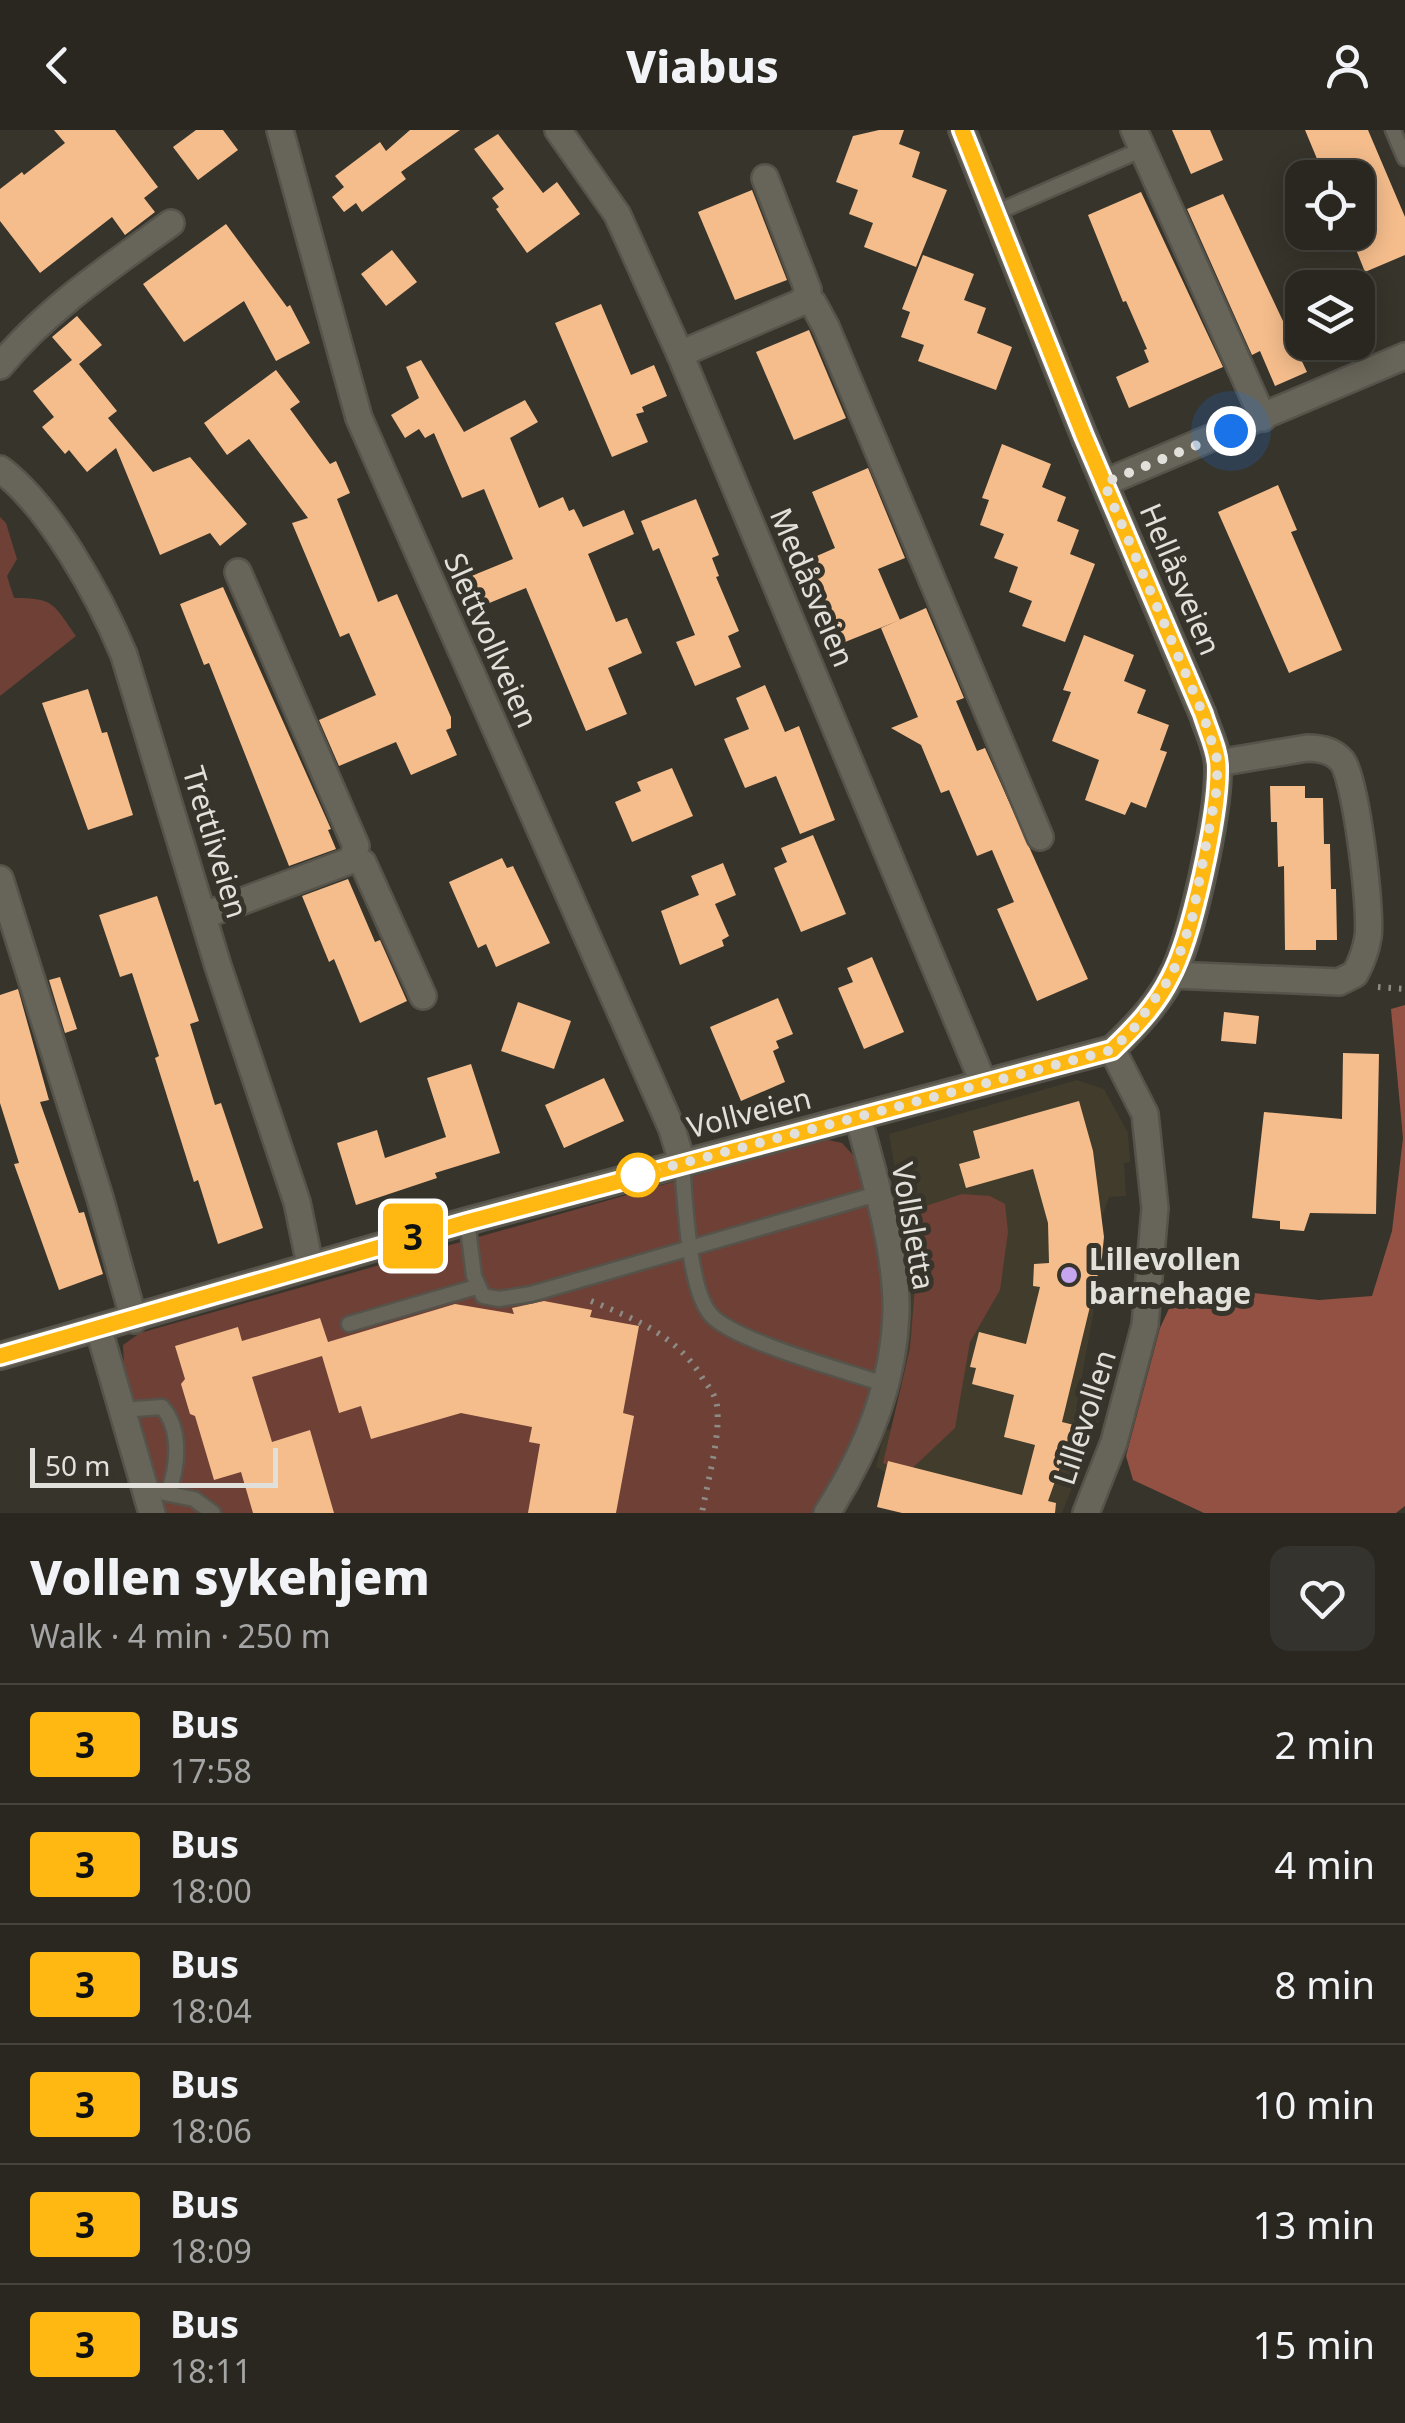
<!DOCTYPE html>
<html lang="en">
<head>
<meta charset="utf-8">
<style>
	body { margin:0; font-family:"Noto Sans",sans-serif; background:#35332d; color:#f1f3f6; height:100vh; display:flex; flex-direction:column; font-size:38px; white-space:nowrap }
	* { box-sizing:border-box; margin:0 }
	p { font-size:32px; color:#a5a5a5 }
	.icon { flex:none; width:55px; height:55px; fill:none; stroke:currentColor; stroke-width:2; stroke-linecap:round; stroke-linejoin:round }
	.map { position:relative; height:1383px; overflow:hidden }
	.sheet { display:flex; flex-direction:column; background:#292720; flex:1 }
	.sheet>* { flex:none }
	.badge { padding:0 20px; border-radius:8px; font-size:35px; line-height:65px }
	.fabs { position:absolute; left:1285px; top:30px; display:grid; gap:20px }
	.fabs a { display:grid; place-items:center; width:90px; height:90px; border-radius:20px; background:#292720; box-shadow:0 5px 25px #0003,0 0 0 2px #45443e; font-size:50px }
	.scale { position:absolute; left:30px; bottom:25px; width:248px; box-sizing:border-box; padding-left:10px; border:5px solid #e2e0da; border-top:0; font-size:28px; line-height:35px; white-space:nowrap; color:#e2e0da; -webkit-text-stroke:8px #37342b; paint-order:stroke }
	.you { position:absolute; width:50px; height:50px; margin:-25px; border:8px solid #fff; border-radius:50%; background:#1a73e8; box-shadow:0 0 0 15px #1a73e833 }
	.map>.badge { position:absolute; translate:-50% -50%; box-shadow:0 0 0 5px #fff }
	.round { display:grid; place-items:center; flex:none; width:105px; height:105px; border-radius:20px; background:#35332d }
	.summary { display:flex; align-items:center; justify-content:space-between; height:170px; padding:0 30px }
	h1 { font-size:48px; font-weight:800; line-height:75px }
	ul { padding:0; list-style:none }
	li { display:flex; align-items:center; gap:30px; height:120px; padding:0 30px; border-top:2px solid #45443e }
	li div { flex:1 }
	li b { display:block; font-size:38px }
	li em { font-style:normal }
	li .badge { min-width:110px; font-weight:700; text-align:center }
	header { display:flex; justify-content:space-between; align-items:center; height:130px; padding:0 30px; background:#292720; font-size:45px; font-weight:800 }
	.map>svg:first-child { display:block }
	.built { fill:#423c2c }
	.green { fill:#6e4036 }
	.forest { fill:#925143 }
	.building { fill:#f5bd8c }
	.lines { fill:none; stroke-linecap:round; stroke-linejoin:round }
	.service-casing { stroke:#56534b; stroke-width:19 }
	.minor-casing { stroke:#56534b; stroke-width:30 }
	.path { stroke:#8e8b84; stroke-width:6; stroke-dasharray:2.5 8; stroke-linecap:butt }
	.service { stroke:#676459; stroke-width:14 }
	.minor { stroke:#676459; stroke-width:25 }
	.line-casing { stroke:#fff; stroke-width:22 }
	.line { stroke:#feb811; stroke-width:15 }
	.walk { stroke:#e2e0da; stroke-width:10; stroke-dasharray:0 18 }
	.stop-dot { fill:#fff; stroke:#feb811; stroke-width:5 }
	.poi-dot { fill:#c7a6f0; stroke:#37342b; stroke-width:4 }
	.labels { text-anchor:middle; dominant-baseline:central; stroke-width:10; stroke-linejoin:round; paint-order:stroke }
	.street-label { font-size:30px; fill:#e2e0da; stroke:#37342b }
	.poi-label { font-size:30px; font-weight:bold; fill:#e2e0da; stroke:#37342b; text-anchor:start }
</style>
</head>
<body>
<header><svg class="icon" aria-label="back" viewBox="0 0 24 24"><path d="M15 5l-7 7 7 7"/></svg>Viabus<svg class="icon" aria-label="person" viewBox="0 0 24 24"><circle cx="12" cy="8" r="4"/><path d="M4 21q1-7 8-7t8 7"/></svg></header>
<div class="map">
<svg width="1405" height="1383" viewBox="0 0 1405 1383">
	<rect width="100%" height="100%" fill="#37342b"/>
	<!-- built -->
	<polygon class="built" points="1077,950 1104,959 1128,1003 1130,1032 1124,1033 1126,1066 1109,1067 1102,1087 1099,1152 1076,1279 1099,1291 1062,1383 961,1383 876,1337 885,1299 892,1300 905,1239 912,1141 889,1004"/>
	<!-- green -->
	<g class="green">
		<path d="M0 387 6 393 17 429 7 446 14 468C55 468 53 474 76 506L0 566Z"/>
		<polygon points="824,1009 842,1013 854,1026 882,1136 884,1215 860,1300 815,1383 167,1383 124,1237 123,1215 140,1203"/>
		<polygon points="962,1064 990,1066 1005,1074 1008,1102 1000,1160 970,1212 955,1298 906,1344 883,1333 910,1218 916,1145 905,1083"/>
	</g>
	<!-- forest -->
	<polygon class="forest" points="1405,875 1405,1376 1396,1383 1204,1383 1133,1350 1126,1326 1160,1198 1180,1155 1319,1170 1372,1166 1392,1101 1403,1008 1391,879"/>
	<!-- building -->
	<g class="building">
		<polygon points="54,0 115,0 158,57 144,68 155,82 125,105 112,87 40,143 0,91 0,59 22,42 24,45 65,13"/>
		<polygon points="196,0 223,0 238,20 198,50 173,17"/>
		<polygon points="410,0 460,0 401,42 406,49 362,82 356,73 344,82 332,67 344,57 335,46 380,12 386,21"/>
		<polygon points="879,0 904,0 899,14 920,22 912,47 947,60 916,137 864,117 873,93 849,84 858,60 836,52 853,6"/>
		<polygon points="1172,0 1210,0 1223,30 1191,44"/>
		<polygon points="1305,0 1368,0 1405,87 1405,125 1365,142 1349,102 1358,102 1358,48 1325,48"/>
		<polygon points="498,4 543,63 557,52 580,84 527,123 496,79 499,77 492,68 504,59 474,19"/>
		<polygon points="752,60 787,150 735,170 698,82"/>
		<polygon points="1141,62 1223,237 1129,278 1116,247 1149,232 1144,220 1147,219 1126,171 1123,172 1088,85"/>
		<polygon points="1223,64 1307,242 1275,256 1260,221 1252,225 1187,79"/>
		<polygon points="226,94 287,177 290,175 310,213 276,231 244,171 184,212 143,154"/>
		<polygon points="392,120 417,152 386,176 361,144"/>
		<polygon points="923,125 974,144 964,170 986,178 977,203 1012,217 996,260 918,231 924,215 901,207 910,182 902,179"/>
		<polygon points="601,174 631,245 654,235 667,266 642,277 644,282 636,284 648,312 612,327 555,193"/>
		<polygon points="77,186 102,215 79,234 117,281 108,288 153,342 190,327 247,394 220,416 210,403 160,425 116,318 87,342 69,320 65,324 42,297 54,287 33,261 72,230 52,207"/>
		<polygon points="809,200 846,288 794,310 756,222"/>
		<polygon points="421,230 464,302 525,270 538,292 510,308 539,378 563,367 569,381 574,379 583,397 624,380 634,404 588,424 616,492 627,488 642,523 608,538 627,584 586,601 526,458 482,476 469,447 513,429 484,359 462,368 434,303 425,308 419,299 405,308 391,285 419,268 406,237"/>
		<polygon points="276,240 300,272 290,279 330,334 336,331 350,363 337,369 378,472 397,464 451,587 451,598 446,600 457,625 411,645 396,612 339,636 319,590 376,565 349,503 340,507 292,393 308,388 249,309 227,325 204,293"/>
		<polygon points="1002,314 1051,334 1042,357 1066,367 1057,391 1079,400 1070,424 1095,434 1065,512 1022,496 1032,471 1009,462 1018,437 994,428 1004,404 980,395 989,370 982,368"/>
		<polygon points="868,338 905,428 878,439 900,490 840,514 817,459 806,463 794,436 835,418 812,362"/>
		<polygon points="1278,355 1297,400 1291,402 1342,520 1289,543 1218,382"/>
		<polygon points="696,369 719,425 712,428 719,446 716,447 739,501 728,506 741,537 695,556 676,512 695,505 659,418 653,421 641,391"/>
		<polygon points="223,457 331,699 328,700 336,719 289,736 209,533 204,535 180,474"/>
		<polygon points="926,478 964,568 956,571 977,621 985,618 1088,849 1037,871 997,779 1014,772 992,720 977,726 949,660 941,663 921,615 891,598 918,587 881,498"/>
		<polygon points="1084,505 1134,525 1124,551 1146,560 1137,583 1169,595 1160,620 1167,622 1146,678 1131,672 1125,685 1085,670 1099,630 1052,611 1071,562 1063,560"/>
		<polygon points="765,555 785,602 799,596 835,690 800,704 776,646 745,658 724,609 749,599 736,568"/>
		<polygon points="88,559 102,603 107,602 133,685 88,700 42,573"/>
		<polygon points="672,638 693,686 632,712 615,672 641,661 637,652"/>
		<polygon points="1270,656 1305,656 1305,668 1323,668 1324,714 1330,714 1331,759 1336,759 1337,810 1316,810 1316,820 1285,820 1284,736 1278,737 1277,692 1271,692"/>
		<polygon points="813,705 846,784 801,802 774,738 787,732 781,718"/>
		<polygon points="502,728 507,738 513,736 550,813 496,837 486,814 478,818 449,752"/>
		<polygon points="723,733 736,765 715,774 729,806 722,810 724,816 680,835 661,781 699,765 691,746"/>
		<polygon points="348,749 375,812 380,810 407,871 360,893 334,829 329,832 302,766"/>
		<polygon points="157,766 199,891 190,894 215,975 221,973 263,1098 218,1114 198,1050 194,1052 155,928 159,926 132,843 120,847 99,785"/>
		<polygon points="872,827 904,902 864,919 838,858 853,852 847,838"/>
		<polygon points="60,847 77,899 65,903 49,850"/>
		<polygon points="18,859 49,970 40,972 79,1083 84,1082 103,1144 59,1160 14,1034 19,1033 0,973 0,865"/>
		<polygon points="778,868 793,904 776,911 779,918 773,921 785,952 741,971 710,897"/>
		<polygon points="518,872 571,891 554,939 501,921"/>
		<polygon points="1224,882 1259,886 1256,914 1221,911"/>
		<polygon points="1343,923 1379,924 1376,1084 1310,1083 1304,1101 1280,1099 1280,1091 1252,1088 1264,982 1342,989"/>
		<polygon points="471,934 500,1023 435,1043 437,1048 356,1075 337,1013 377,1000 385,1028 446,1007 427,948"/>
		<polygon points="604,948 624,991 564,1018 545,975"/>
		<polygon points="1079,971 1093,1021 1104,1107 1102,1127 1062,1292 1078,1296 1070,1328 1064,1326 1048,1371 1056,1373 1055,1383 902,1383 877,1377 888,1331 1022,1365 1035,1315 1004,1307 1014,1265 972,1254 976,1238 970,1237 979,1202 1026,1214 1040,1157 1033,1156 1034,1134 1049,1133 1048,1093 1033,1039 966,1058 959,1034 980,1028 973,1001"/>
		<polygon points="544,1171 592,1180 590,1187 639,1196 623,1283 634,1286 616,1383 528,1383 540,1314 529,1312 532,1297 461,1283 371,1309 361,1276 339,1283 322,1226 252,1247 272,1312 310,1300 334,1383 253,1383 241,1342 214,1350 195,1286 190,1284 181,1254 185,1249 175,1216 238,1197 242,1211 320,1188 328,1212 455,1174 514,1184 512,1178"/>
	</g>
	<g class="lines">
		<defs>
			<g id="service">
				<polyline points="1393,0 1405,28"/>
				<polyline points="995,83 1143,19"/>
				<path d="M682 1032C685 1069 688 1159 711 1185 734 1211 846 1241 884 1254"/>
				<polyline points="467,1091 474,1146 483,1166 499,1169 531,1164 877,1064"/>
				<polyline points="349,1194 476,1157"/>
				<path d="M122 1280 162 1277C182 1300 178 1337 168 1363"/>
				<polyline points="159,1362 194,1369 213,1383"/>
			</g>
			<g id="minor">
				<polyline points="280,0 359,288 672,999 682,1032"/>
				<polyline points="558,0 617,84 680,224 983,952"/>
				<polyline points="1134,0 1263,288"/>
				<polyline points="802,172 813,173 826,197 1040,707"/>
				<polyline points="680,224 802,172 808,160 765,48"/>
				<path d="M0 236C48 178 110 137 171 93"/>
				<path d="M0 339C50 376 100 467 124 525L218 836 297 1072 310 1135"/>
				<polyline points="1104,353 1405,226"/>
				<polyline points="352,730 363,733 423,866"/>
				<polyline points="0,749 100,1068 134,1190"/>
				<polyline points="205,785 352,730 356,716 238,442"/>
				<path d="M1172 845 1339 852 1355 844C1361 833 1366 820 1368 807 1372 782 1356 649 1342 631 1333 620 1320 618 1307 618L1218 633"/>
				<polyline points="99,1200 152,1383"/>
				<path d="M0 1226 467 1091 1112 919C1135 898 1156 876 1171 848 1192 808 1219 682 1218 637 1218 620 1208 601 1203 585L1084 306 962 0"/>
				<path d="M827 1383C865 1324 894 1254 896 1182 897 1121 874 1046 858 987"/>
				<polyline points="1086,1383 1114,1312 1145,1195 1155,1078 1145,984 1112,919"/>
			</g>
		</defs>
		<!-- service casing -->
		<use href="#service" class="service-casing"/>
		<!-- minor casing -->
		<use href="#minor" class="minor-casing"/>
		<!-- path -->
		<g class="path">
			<polyline points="1378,857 1405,859"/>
			<path d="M591 1171C635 1189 678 1206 703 1249 709 1257 716 1266 717 1276 721 1306 707 1353 702 1383"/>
		</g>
		<!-- service -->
		<use href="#service" class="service"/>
		<!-- minor -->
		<use href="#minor" class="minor"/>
	</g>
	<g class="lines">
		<defs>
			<path id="line" d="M0 1226 467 1092 1112 920C1135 898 1156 876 1170 848 1192 808 1219 683 1218 637 1218 620 1208 601 1203 584L1084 306 962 0"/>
		</defs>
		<!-- line casing -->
		<use href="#line" class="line-casing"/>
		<!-- line -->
		<use href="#line" class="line"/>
		<!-- walk -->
		<polyline class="walk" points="638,1045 1112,920 1134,898 1172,845 1192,789 1216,663 1218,632 1203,584 1104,353 1231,301"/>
	</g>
	<!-- markers -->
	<circle class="stop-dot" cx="638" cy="1045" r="20"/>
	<circle class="poi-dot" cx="1069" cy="1145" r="10"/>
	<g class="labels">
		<!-- street labels -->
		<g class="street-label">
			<text transform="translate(1181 449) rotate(67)">Hellåsveien</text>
			<text transform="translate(813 457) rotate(67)">Medåsveien</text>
			<text transform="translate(492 510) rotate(66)">Slettvollveien</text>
			<text transform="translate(216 712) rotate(73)">Trettliveien</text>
			<text transform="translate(749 982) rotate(-14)">Vollveien</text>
			<text transform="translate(914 1096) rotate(80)">Vollsletta</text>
			<text transform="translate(1084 1287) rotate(-72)">Lillevollen</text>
		</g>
		<!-- poi labels -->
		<g class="poi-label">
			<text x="1089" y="1128">Lillevollen<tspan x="1089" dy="34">barnehage</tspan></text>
		</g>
	</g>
</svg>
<div class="fabs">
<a><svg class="icon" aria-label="locate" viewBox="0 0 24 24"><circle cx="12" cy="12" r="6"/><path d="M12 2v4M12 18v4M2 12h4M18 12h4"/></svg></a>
<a><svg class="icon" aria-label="layers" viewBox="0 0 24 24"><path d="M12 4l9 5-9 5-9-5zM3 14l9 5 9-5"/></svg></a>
</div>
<div class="scale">50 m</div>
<div class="you" style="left:1231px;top:301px"></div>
<b class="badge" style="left:413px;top:1106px;background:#feb811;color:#111">3</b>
</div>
<section class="sheet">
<div class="summary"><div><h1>Vollen sykehjem</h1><p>Walk · 4 min · 250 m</p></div><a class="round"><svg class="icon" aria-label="heart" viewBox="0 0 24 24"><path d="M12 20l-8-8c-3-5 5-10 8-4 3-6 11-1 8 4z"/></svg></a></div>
<ul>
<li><span class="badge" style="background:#feb811;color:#111">3</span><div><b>Bus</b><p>17:58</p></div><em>2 min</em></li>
<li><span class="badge" style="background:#feb811;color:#111">3</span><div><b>Bus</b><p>18:00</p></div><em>4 min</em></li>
<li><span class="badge" style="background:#feb811;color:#111">3</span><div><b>Bus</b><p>18:04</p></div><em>8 min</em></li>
<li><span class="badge" style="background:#feb811;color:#111">3</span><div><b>Bus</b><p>18:06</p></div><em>10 min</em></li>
<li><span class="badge" style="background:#feb811;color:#111">3</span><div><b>Bus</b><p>18:09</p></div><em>13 min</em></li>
<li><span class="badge" style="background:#feb811;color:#111">3</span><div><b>Bus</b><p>18:11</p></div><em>15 min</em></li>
</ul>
</section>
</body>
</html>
